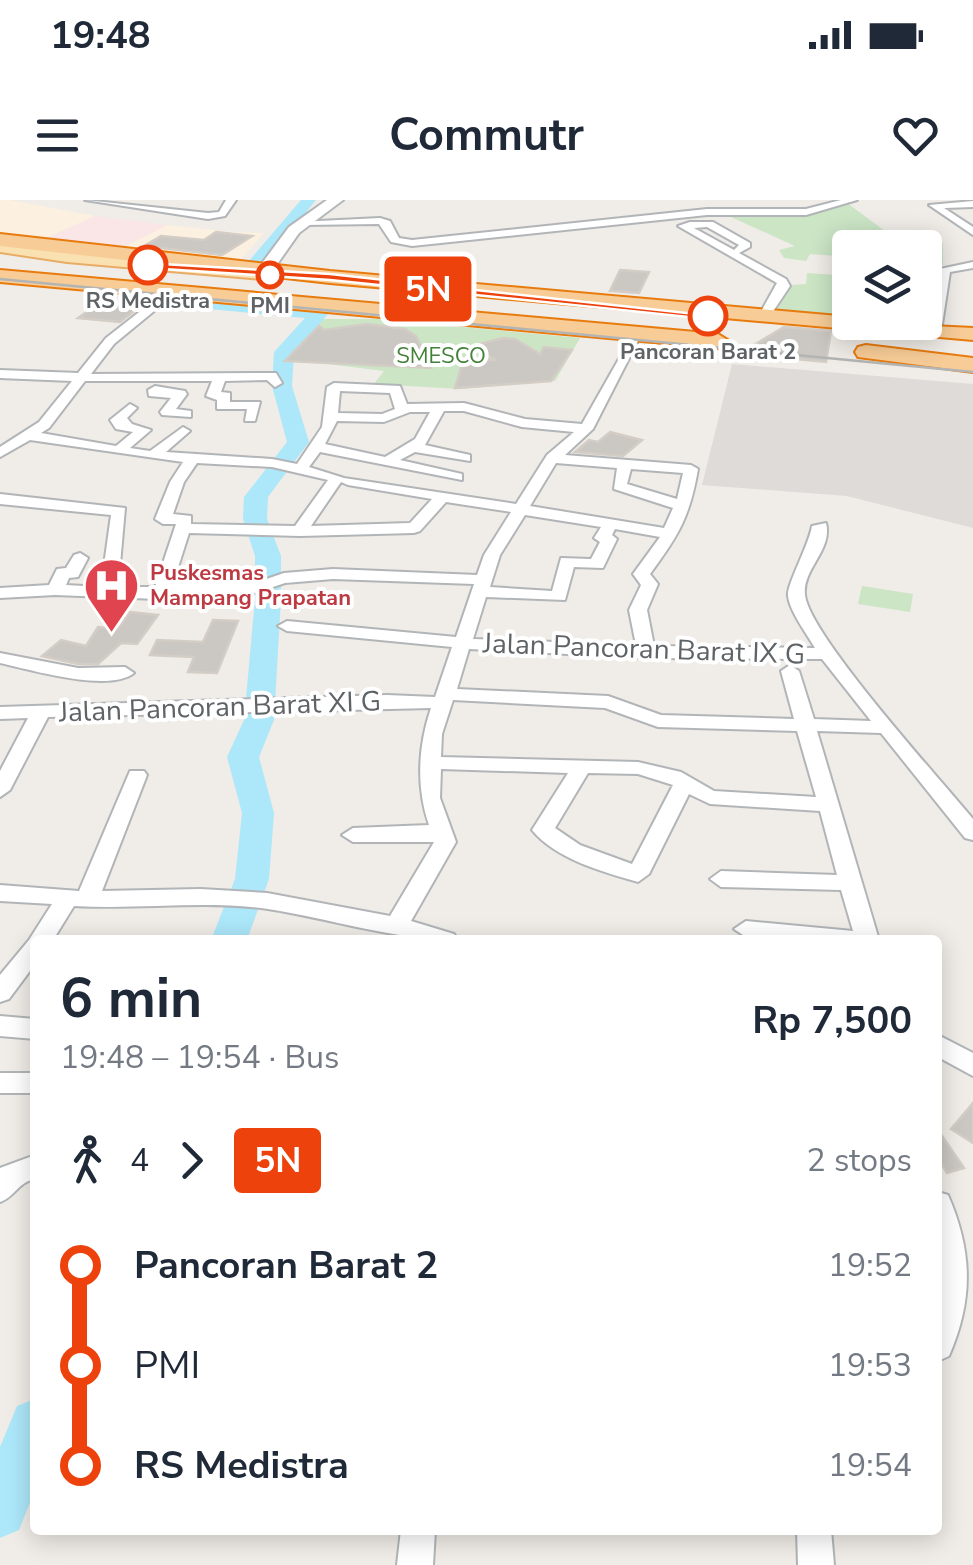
<!DOCTYPE html>
<html lang="en">
<head>
<meta charset="utf-8">
<style>
	body { margin:0; font-family:"Nunito Sans",sans-serif; background:#f2f2f3; color:#1f2937; height:100vh; display:flex; flex-direction:column; font-size:38px; white-space:nowrap }
	* { box-sizing:border-box; margin:0 }
	p { font-size:32px; color:#747a83 }
	.icon { flex:none; width:55px; height:55px; fill:none; stroke:currentColor; stroke-width:2; stroke-linecap:round; stroke-linejoin:round }
	.map { position:relative; flex:1; overflow:hidden }
	.side { position:absolute; left:30px; top:735px; width:912px; height:600px; display:flex; flex-direction:column; background:#fff; border-radius:10px; box-shadow:0 5px 25px #0003 }
	.side>* { flex:none }
	.badge { padding:0 20px; border-radius:8px; font-size:35px; line-height:65px }
	.controls { position:absolute; left:832px; top:30px; display:grid; gap:20px }
	.controls a { display:grid; place-items:center; width:110px; height:110px; border-radius:10px; background:#fff; box-shadow:0 5px 25px #0003; font-size:50px }
	.map>.badge { position:absolute; translate:-50% -50%; box-shadow:0 0 0 5px #fff }
	.legs { display:flex; align-items:center; gap:15px; height:110px; padding:0 30px; font-size:32px }
	.legs p { margin-inline-start:auto }
	.headline { display:flex; align-items:center; justify-content:space-between; height:170px; padding:0 30px }
	h1 { font-size:55px; font-weight:700; line-height:75px }
	ul { padding:0 30px; list-style:none }
	li { display:flex; align-items:center; gap:35px; height:100px; font-size:38px }
	li i { display:grid; place-items:center; width:15px; height:100%; margin:0 12px; background:currentColor }
	li i::after { content:''; width:25px; height:25px; margin:-12px; border:8px solid; border-radius:50%; background:#fff }
	li p { margin-inline-start:auto }
	li:first-child i { background:linear-gradient(#0000 50%,currentColor 0) }
	li:last-child i { background:linear-gradient(currentColor 50%,#0000 0) }
	.status { display:flex; justify-content:space-between; align-items:center; height:70px; padding:0 50px; background:#fff; direction:ltr }
	.status svg { height:28px; fill:currentColor }
	header { display:flex; justify-content:space-between; align-items:center; height:130px; padding:0 30px; background:#fff; font-size:45px; font-weight:700 }
	.map>svg:first-child { display:block }
	.commercial { fill:#fcf0e0 }
	.industrial { fill:#dfdbd9 }
	.medical { fill:#fae5e7 }
	.green { fill:#cbe5c5 }
	.lines { fill:none; stroke-linecap:round; stroke-linejoin:round }
	.river { fill:#ade7fa; fill-rule:evenodd }
	.building { fill:#cbc7c3; stroke:#d4cdc6; stroke-width:2.5 }
	.street-casing { stroke:#b2b5b8; stroke-width:4 }
	.secondary-casing { stroke:#b3b7ba; stroke-width:4 }
	.primary-casing { stroke:#e9ac67; stroke-width:4 }
	.highway-casing { stroke:#e87b0e; stroke-width:4 }
	.street { fill:#fff; fill-rule:evenodd }
	.secondary { fill:#fff; fill-rule:evenodd }
	.primary { fill:#fae1b1; fill-rule:evenodd }
	.highway { fill:#f7cc97; fill-rule:evenodd }
	.tram { stroke:#b3b4b4; stroke-width:2.5 }
	.line-1 { fill:#ee420d; stroke:#fff; stroke-width:2.5 }
	.stop-1-dot { fill:#fff; stroke:#ee420d; stroke-width:5 }
	.labels { text-anchor:middle; dominant-baseline:central; stroke-width:8; stroke-linejoin:round; paint-order:stroke }
	.far-stop-label { font-size:22px; font-weight:bold; fill:#5e6366; stroke:#fff }
	.far-park-label { font-size:22px; fill:#44813a; stroke:#fff }
	.far-health-label { font-size:22px; font-weight:bold; fill:#be3a42; stroke:#fff; text-anchor:start }
	.street-label { font-size:28px; fill:#5e6366; stroke:#fff }
</style>
</head>
<body>
<div class="status"><b>19:48</b><svg viewBox="0 0 49 12"><path d="M0 12V9h3v3zM5 12V6h3v6zM10 12V3h3v9zM15 12V0h3v12zM26 1h20v11H26zM47 4h2v5h-2z"/></svg></div>
<header><svg class="icon" aria-label="menu" viewBox="0 0 24 24"><path d="M4 6h16M4 12h16M4 18h16"/></svg>Commutr<svg class="icon" aria-label="heart" viewBox="0 0 24 24"><path d="M12 20l-8-8c-3-5 5-10 8-4 3-6 11-1 8 4z"/></svg></header>
<div class="map">
<svg width="973" height="1365" viewBox="0 0 973 1365">
	<rect width="100%" height="100%" fill="#f0ece7"/>
	<!-- commercial -->
	<g class="commercial">
		<polygon points="0,0 10,0 95,16 38,42 0,37"/>
		<polygon points="167,25 231,32 264,33 235,66 112,53"/>
	</g>
	<!-- industrial -->
	<polygon class="industrial" points="732,164 973,184 973,328 847,296 702,285"/>
	<!-- medical -->
	<polygon class="medical" points="95,16 167,25 112,53 38,42"/>
	<!-- green -->
	<g class="green">
		<polygon points="847,3 900,42 943,43 943,65 925,64 925,48 850,48 850,57 810,54 806,61 784,58 779,50 795,46 722,13 805,14"/>
		<polygon points="807,73 850,76 850,122 773,116 792,85 806,84"/>
		<polygon points="321,119 378,119 580,138 555,181 460,189 374,184 384,171 288,159"/>
		<polygon points="862,386 913,394 910,412 858,404"/>
	</g>
	<g class="lines">
		<!-- river -->
		<g class="river">
			<polygon points="301,0 316,0 260,70 248,70 248,62"/>
			<polygon points="205,99 319,109 328,114 294,153 292,186 309,242 268,297 267,319 281,356 281,399 274,520 259,557 274,613 269,679 247,740 211,740 235,679 242,613 227,557 244,520 255,399 255,356 243,319 244,297 287,242 272,186 274,152 305,118 199,108 199,100"/>
			<polygon points="35,1199 35,1290 19,1330 0,1338 0,1247 17,1206"/>
		</g>
	</g>
	<!-- building -->
	<g class="building">
		<polygon points="216,32 252,36 222,55 144,46 161,36 204,40"/>
		<polygon points="620,70 649,72 639,93 610,91"/>
		<polygon points="96,105 138,108 120,122 78,118"/>
		<polygon points="367,124 405,129 416,136 431,168 285,161 319,126 324,130"/>
		<polygon points="784,127 831,131 826,162 739,154"/>
		<polygon points="503,138 515,139 540,154 544,147 572,150 551,181 455,188 464,158 496,160 472,146"/>
		<polygon points="610,232 642,240 623,256 575,252 589,240 598,242"/>
		<polygon points="130,412 158,415 137,444 121,443 98,464 78,464 42,456 61,440 86,446 98,427 118,429"/>
		<polygon points="213,420 238,421 217,473 188,472 194,457 150,455 157,440 203,442"/>
		<polygon points="973,903 973,943 951,929"/>
		<polygon points="938,930 964,968 947,973 938,958"/>
	</g>
	<g class="lines">
		<defs>
			<g id="street">
				<polygon points="85,0 208,13 219,12 226,0 236,0 225,16 208,19"/>
				<polygon points="841,0 857,0 806,15 707,15 412,46 391,42 379,24 303,25 298,22 380,18 390,21 399,38 412,40 707,9 806,9"/>
				<polygon points="973,1 973,7 944,8 973,27 973,35 929,5"/>
				<path d="M690 22H713L750 43V47L739 53 786 79 790 86 768 119 758 117 777 83 678 26ZM707 27 739 45 734 50 694 28Z"/>
				<polygon points="973,62 973,68 950,72 941,131 931,134 940,69"/>
				<path d="M166 91 176 93 114 144 91 174 276 173 282 183 275 187 267 180 225 181 221 192 230 193V202H260L255 221H245L247 209H217V200L206 196 212 181H85L49 228 41 233 116 246 133 232 116 229 110 220 130 204 137 208 127 218 132 224 151 230 130 248 150 251 183 227 190 231 166 252 272 259 297 264 322 227 327 187 334 183 400 186 407 204 464 203 525 219 582 224 633 134 643 131 593 229 565 255 691 265 698 269C690 316 679 335 650 374L658 384 647 410 654 446 815 448C807 434 790 412 788 396 786 386 809 345 812 326L826 323C833 350 802 369 805 395 809 435 941 580 973 619V640L965 638 881 533 817 531 879 740 746 737 734 729 746 721 853 731 841 690 721 687 710 679 721 671 837 675 820 611 710 604 689 594 649 674 638 682C603 672 556 659 532 630L568 573 441 569 440 598 456 642 411 721 454 734 458 740C393 740 332 719 268 709 204 700 138 710 74 706L53 740H35V764L9 799 0 802V775L29 740 52 704 0 701V685L79 691 130 571H144L147 575 102 691 201 689 267 693 390 716 434 642H353L342 635 353 628 429 625C416 587 418 547 431 508L48 517 10 590 0 597V571L28 518 0 519V507L387 495 435 497 452 447 287 431 278 426 287 421 456 437 474 384 333 379 285 383 255 393H168L158 399 55 395 0 398V388L49 385 57 369 66 368 74 355 80 353 88 358 78 377 69 378 66 385 101 387 111 315 0 304V294L125 308 118 387H155L176 324H163L155 319 170 282 183 262 30 240 0 257V247L39 222 72 181 0 178V170L78 173 106 138ZM340 191 390 193 395 209 382 214 338 213ZM444 211H464L522 227 574 232 547 255 516 304 344 278 309 267 320 252 462 280V274L400 260 415 252 470 261V255L425 245ZM410 212H430L415 239 385 257 325 244 337 221 384 222ZM197 263 272 267 328 280 295 326 191 324V316L173 314 184 282ZM556 263 617 268 614 289 673 308 664 328 530 306ZM631 269 683 273 677 299 627 284ZM341 282 348 285 432 299 410 323 311 326ZM446 302 511 312 484 355 477 375 333 369 284 373 255 383H173L189 333 300 336 414 333 420 331ZM525 315 601 327 594 338 600 342 591 359 561 358 552 391 490 387 500 355ZM615 329 660 337 633 374 641 385 629 410 636 445 473 439 486 397 565 400 574 367 603 368 617 339 612 335ZM469 449 646 458 822 459 871 521 814 519 799 471 790 465 781 471 794 519 661 515 608 496 457 489ZM453 500 605 508 658 527 797 531 816 597 714 591 681 572 638 562 441 557 442 534ZM588 573 638 574 673 585 632 664 580 645 555 628Z"/>
				<polygon points="155,186 185,191 187,194 176,209 191,211 191,217 162,215 160,212 171,198 149,196 148,190"/>
				<path d="M0 453 78 468 125 467 134 473C109 493 31 470 0 463Z"/>
				<polygon points="0,816 35,819 35,839 0,836"/>
				<polygon points="938,835 973,853 973,876 938,857"/>
				<rect x="0" y="873" width="35" height="20"/>
				<path d="M35 955V979C18 982 15 997 0 1002V968Z"/>
				<path d="M938 992 948 995C973 1052 973 1101 949 1156L938 1161 941 1092Z"/>
				<polygon points="401,1330 435,1330 433,1365 397,1365"/>
				<polygon points="797,1330 831,1330 834,1365 798,1365"/>
			</g>
			<polygon id="secondary" points="327,0 343,0 299,33 271,73 259,73 257,70 289,27"/>
			<polygon id="primary" points="0,42 67,52 262,69 271,74 262,79 67,62 0,52"/>
			<g id="highway">
				<polygon points="0,34 330,71 850,117 850,122 973,128 973,140 330,83 0,46"/>
				<polygon points="0,70 718,134 729,141 718,148 0,82"/>
				<polygon points="866,145 973,158 973,172 858,157 855,152 858,147"/>
			</g>
		</defs>
		<!-- street casing -->
		<use href="#street" class="street-casing"/>
		<!-- secondary casing -->
		<use href="#secondary" class="secondary-casing"/>
		<!-- primary casing -->
		<use href="#primary" class="primary-casing"/>
		<!-- highway casing -->
		<use href="#highway" class="highway-casing"/>
		<!-- street -->
		<use href="#street" class="street"/>
		<!-- secondary -->
		<use href="#secondary" class="secondary"/>
		<!-- primary -->
		<use href="#primary" class="primary"/>
		<!-- highway -->
		<use href="#highway" class="highway"/>
		<!-- tram -->
		<polyline class="tram" points="0,79 973,172"/>
	</g>
	<!-- line-1 -->
	<polygon class="line-1" points="145,63 330,74 714,116 708,119 330,80 148,68"/>
	<!-- icons -->
	<defs>
		<symbol id="hospital-pin" viewBox="-11 -11 22 30"><path d="M0 17L-7.5 6A9.5 9.5 0 1 1 7.5 6Z" fill="#e0444e" stroke="#fff"/><path d="M-5-5h3v3.5h4V-5h3V5h-3V1.5h-4V5h-3Z" fill="#fff"/></symbol>
	</defs>
	<g fill-rule="evenodd">
		<use href="#hospital-pin" x="80" y="354" width="63" height="86"/>
	</g>
	<!-- markers -->
	<g class="stop-1-dot">
		<circle cx="148" cy="65" r="18"/>
		<circle cx="270" cy="75" r="12"/>
		<circle cx="708" cy="116" r="18"/>
	</g>
	<g class="labels">
		<!-- far-stop labels -->
		<g class="far-stop-label">
			<text x="148" y="101">RS Medistra</text>
			<text x="270" y="106">PMI</text>
			<text x="708" y="152">Pancoran Barat 2</text>
		</g>
		<!-- far-park labels -->
		<g class="far-park-label">
			<text x="441" y="156">SMESCO</text>
		</g>
		<!-- far-health labels -->
		<g class="far-health-label">
			<text x="150" y="373">Puskesmas<tspan x="150" dy="25">Mampang Prapatan</tspan></text>
		</g>
		<!-- street labels -->
		<g class="street-label">
			<text transform="translate(644 449) rotate(2)">Jalan Pancoran Barat IX G</text>
			<text transform="translate(220 507) rotate(-2)">Jalan Pancoran Barat XI G</text>
		</g>
	</g>
</svg>
<div class="controls">
<a><svg class="icon" aria-label="layers" viewBox="0 0 24 24"><path d="M12 4l9 5-9 5-9-5zM3 14l9 5 9-5"/></svg></a>
</div>
<b class="badge" style="left:428px;top:89px;background:#ee420d;color:#fff">5N</b>
<section class="side">
<div class="headline"><div><h1>6 min</h1><p>19:48 – 19:54 · Bus</p></div><b>Rp 7,500</b></div>
<div class="legs"><svg class="icon" aria-label="walk" viewBox="0 0 24 24"><circle cx="13" cy="4" r="2"/><path d="M13 8l-2 6 4 7M11 14l-3 7M7 12l3-4h3l4 4"/></svg>4<svg class="icon" aria-label="forward" viewBox="0 0 24 24"><path d="M9 5l7 7-7 7"/></svg><b class="badge" style="background:#ee420d;color:#fff">5N</b><p>2 stops</p></div>
<ul>
<li><i style="color:#ee420d"></i><b>Pancoran Barat 2</b><p>19:52</p></li>
<li><i style="color:#ee420d"></i><span>PMI</span><p>19:53</p></li>
<li><i style="color:#ee420d"></i><b>RS Medistra</b><p>19:54</p></li>
</ul>
</section>
</div>
</body>
</html>
